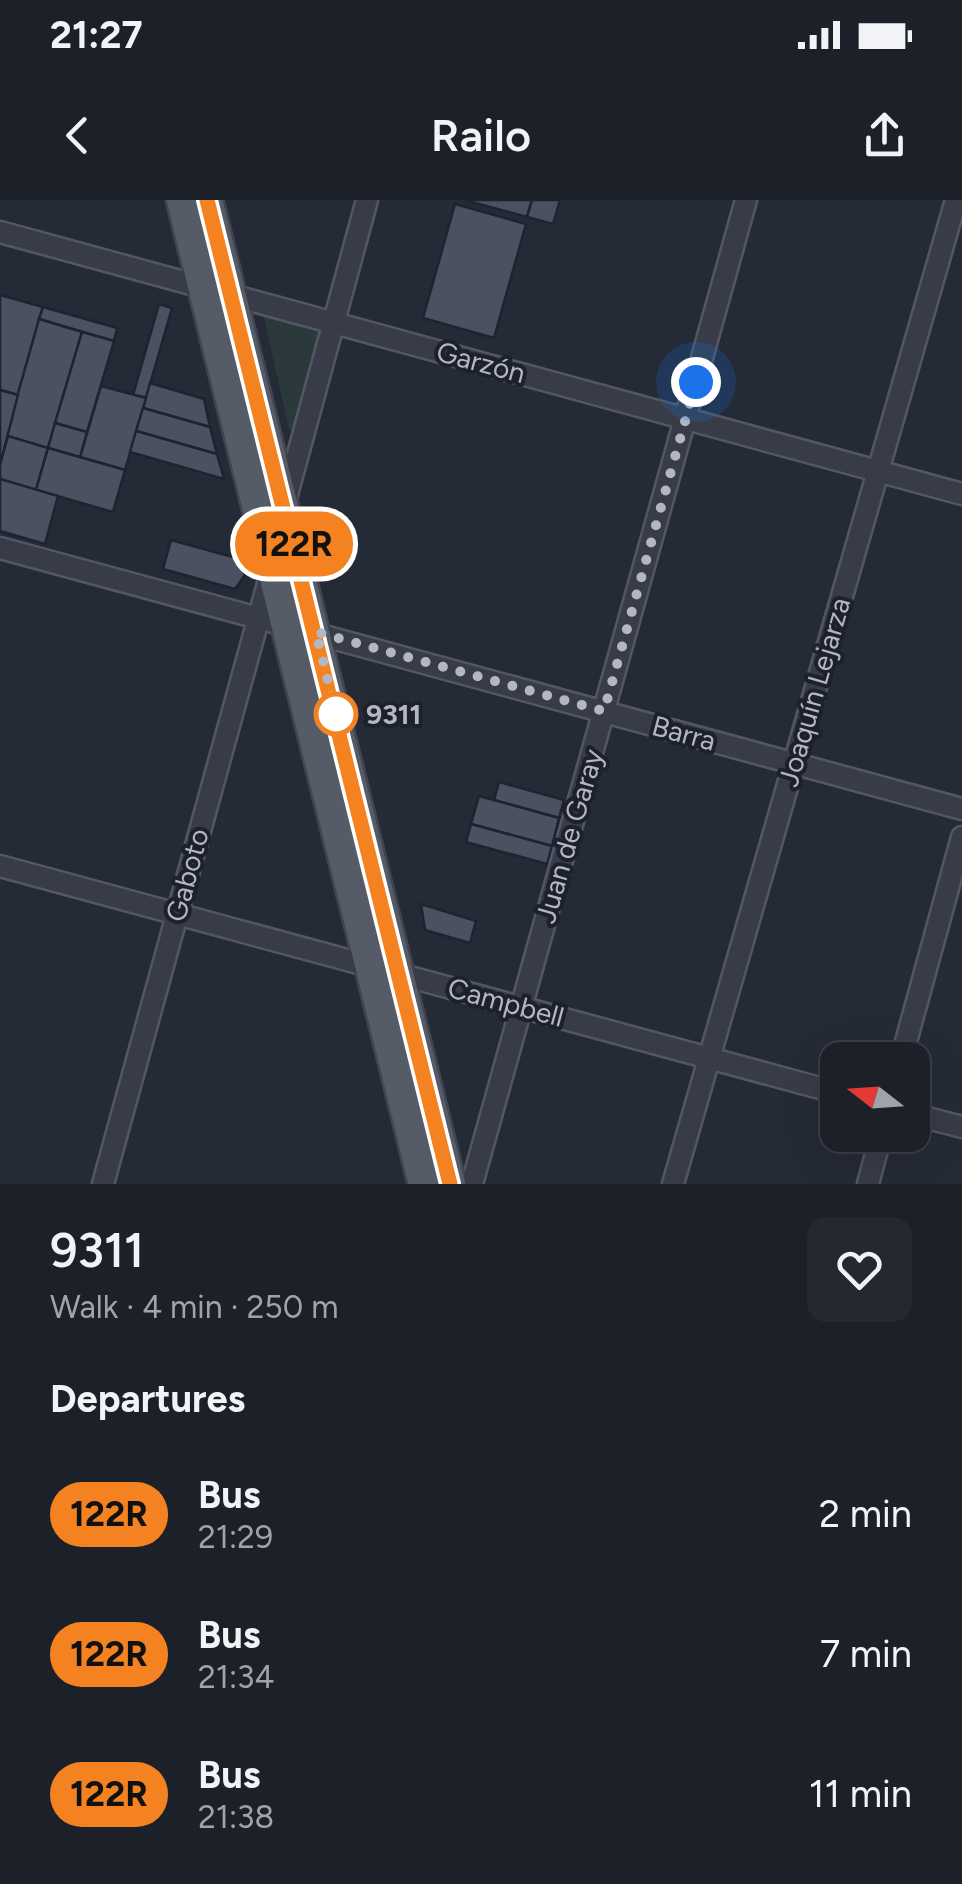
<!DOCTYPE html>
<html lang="en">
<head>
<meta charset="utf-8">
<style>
	body { margin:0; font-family:Figtree,sans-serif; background:#252831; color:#f1f3f6; height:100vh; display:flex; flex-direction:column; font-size:38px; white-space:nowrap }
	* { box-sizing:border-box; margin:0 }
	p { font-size:32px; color:#a0a3a8 }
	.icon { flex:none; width:55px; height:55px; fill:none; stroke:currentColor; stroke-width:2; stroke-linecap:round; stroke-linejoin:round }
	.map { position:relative; height:984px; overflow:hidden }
	.sheet { display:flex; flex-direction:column; background:#1c2029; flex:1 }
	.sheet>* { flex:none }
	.badge { padding:0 20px; border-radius:32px; font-size:35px; line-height:65px }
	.needle { width:65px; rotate:287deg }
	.tools { position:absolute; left:820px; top:842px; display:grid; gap:20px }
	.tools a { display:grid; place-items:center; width:110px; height:110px; border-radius:20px; background:#1c2029; box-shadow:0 10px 40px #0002,0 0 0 2px #3a3e46; font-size:50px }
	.you { position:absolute; width:50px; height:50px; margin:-25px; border:8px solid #fff; border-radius:50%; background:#1a73e8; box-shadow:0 0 0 15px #1a73e833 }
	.map>.badge { position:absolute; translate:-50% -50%; box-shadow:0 0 0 5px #fff }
	h2 { padding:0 50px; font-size:38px; line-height:90px }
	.round { display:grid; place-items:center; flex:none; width:105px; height:105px; border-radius:20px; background:#252831 }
	.headline { display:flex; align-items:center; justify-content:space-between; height:170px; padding:0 50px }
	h1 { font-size:48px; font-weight:600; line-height:75px }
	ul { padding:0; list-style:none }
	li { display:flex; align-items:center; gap:30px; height:140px; padding:0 50px }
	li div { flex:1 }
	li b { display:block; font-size:38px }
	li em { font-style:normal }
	li .badge { min-width:110px; font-weight:700; text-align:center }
	.status { display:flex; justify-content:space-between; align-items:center; height:70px; padding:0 50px; background:#1c2029; direction:ltr }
	.status svg { height:28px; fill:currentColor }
	header { display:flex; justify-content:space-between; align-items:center; height:130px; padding:0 50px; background:#1c2029; font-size:45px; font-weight:600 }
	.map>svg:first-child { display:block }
	.green { fill:#2b393c }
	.building { fill:#4b5161; stroke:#1f232f; stroke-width:2.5 }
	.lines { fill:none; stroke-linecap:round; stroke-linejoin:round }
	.street-casing { stroke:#535763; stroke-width:25 }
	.primary-casing { stroke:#414551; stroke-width:35 }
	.street { stroke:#383c48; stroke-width:20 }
	.primary { stroke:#565b68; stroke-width:30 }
	.line-casing { stroke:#fff; stroke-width:22 }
	.line { stroke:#f58220; stroke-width:15 }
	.walk { stroke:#b3b7c4; stroke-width:10; stroke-dasharray:0 18 }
	.stop-dot { fill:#fff; stroke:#f58220; stroke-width:5 }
	.labels { text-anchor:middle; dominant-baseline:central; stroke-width:8; stroke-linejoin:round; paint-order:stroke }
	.street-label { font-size:28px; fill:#b3b7c4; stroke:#1d212d }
	.stop-label { font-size:28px; font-weight:bold; fill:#b3b7c4; stroke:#1d212d; text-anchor:start }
</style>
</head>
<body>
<div class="status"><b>21:27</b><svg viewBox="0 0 49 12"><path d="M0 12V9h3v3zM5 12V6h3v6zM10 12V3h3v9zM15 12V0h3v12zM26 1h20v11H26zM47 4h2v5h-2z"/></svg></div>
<header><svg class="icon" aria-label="back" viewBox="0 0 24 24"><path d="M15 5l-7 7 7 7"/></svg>Railo<svg class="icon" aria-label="share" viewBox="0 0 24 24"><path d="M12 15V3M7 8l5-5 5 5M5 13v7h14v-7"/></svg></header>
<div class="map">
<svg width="962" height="984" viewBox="0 0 962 984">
	<rect width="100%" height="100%" fill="#252a37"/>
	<!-- green -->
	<polygon class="green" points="263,113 324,130 295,231 289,229"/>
	<!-- building -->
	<g class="building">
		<polygon points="464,0 532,0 527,17"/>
		<polygon points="532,0 560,0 553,24 527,17"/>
		<polygon points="455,4 526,24 494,138 423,118"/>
		<polygon points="0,95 43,107 18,195 0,190"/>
		<polygon points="159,104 172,108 146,198 133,195"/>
		<polygon points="43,107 117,128 114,141 39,119"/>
		<polygon points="39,119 82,132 48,248 6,236"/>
		<polygon points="82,132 114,141 87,232 55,223"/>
		<polygon points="150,183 204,199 210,227 143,208"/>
		<polygon points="101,186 146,198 125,270 80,257"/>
		<polygon points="0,190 18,195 0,265"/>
		<polygon points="143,208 210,227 217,254 136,231"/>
		<polygon points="55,223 87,232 80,257 48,248"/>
		<polygon points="136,231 217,254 224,279 130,252"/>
		<polygon points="8,236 48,248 36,290 0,279 0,265"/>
		<polygon points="48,248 125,270 113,312 36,290"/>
		<polygon points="0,279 58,296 45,344 0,331"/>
		<polygon points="171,340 240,359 245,375 235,389 163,369"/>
		<polygon points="499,582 564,600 559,618 494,600"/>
		<polygon points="479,596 559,618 552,646 471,624"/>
		<polygon points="471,624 552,646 547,664 466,642"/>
		<polygon points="421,704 476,721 470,743 425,730"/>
	</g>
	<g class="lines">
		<defs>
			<g id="street">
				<polyline points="0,32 962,294"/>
				<polyline points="285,302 367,0"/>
				<polyline points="0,348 962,609"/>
				<polyline points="0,666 838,893"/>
				<polyline points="901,860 962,637"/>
				<polyline points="912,914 962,927"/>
				<polyline points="103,984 272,369"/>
				<polyline points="472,984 746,0"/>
				<polyline points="673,984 956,0"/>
				<polyline points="868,984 881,935"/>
			</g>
			<g id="primary">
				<polyline points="182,0 424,984"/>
				<polyline points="207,0 450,984"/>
			</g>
		</defs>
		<!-- street casing -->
		<use href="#street" class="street-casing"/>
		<!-- primary casing -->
		<use href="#primary" class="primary-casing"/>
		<!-- street -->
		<use href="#street" class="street"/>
		<!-- primary -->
		<use href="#primary" class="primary"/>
	</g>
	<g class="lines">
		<defs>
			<polyline id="line" points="207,0 450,984"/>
		</defs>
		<!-- line casing -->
		<use href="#line" class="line-casing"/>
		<!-- line -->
		<use href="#line" class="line"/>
		<!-- walk -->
		<polyline class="walk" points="336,514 316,432 604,511 696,182"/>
	</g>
	<!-- markers -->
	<circle class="stop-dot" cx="336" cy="514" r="20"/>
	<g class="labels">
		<!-- street labels -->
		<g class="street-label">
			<text transform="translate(481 162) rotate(15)">Garzón</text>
			<text transform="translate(814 492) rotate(-74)">Joaquín Lejarza</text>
			<text transform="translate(684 533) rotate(15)">Barra</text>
			<text transform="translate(569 636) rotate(-74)">Juan de Garay</text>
			<text transform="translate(187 675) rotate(-75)">Gaboto</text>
			<text transform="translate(506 802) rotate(15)">Campbell</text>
		</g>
		<!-- stop labels -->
		<g class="stop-label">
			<text x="366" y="514">9311</text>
		</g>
	</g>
</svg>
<div class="tools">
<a><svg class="needle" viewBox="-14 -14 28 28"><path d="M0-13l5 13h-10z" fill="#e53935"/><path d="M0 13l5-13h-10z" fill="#a0a3a8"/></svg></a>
</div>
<div class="you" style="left:696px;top:182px"></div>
<b class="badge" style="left:294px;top:344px;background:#f58220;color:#111">122R</b>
</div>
<section class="sheet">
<div class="headline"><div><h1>9311</h1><p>Walk · 4 min · 250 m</p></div><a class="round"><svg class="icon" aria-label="heart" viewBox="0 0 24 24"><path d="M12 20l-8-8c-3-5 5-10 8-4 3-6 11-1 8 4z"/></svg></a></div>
<h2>Departures</h2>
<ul>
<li><span class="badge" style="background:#f58220;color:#111">122R</span><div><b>Bus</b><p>21:29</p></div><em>2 min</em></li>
<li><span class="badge" style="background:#f58220;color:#111">122R</span><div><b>Bus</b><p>21:34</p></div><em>7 min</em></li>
<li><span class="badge" style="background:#f58220;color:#111">122R</span><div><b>Bus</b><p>21:38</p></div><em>11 min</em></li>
</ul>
</section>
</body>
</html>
